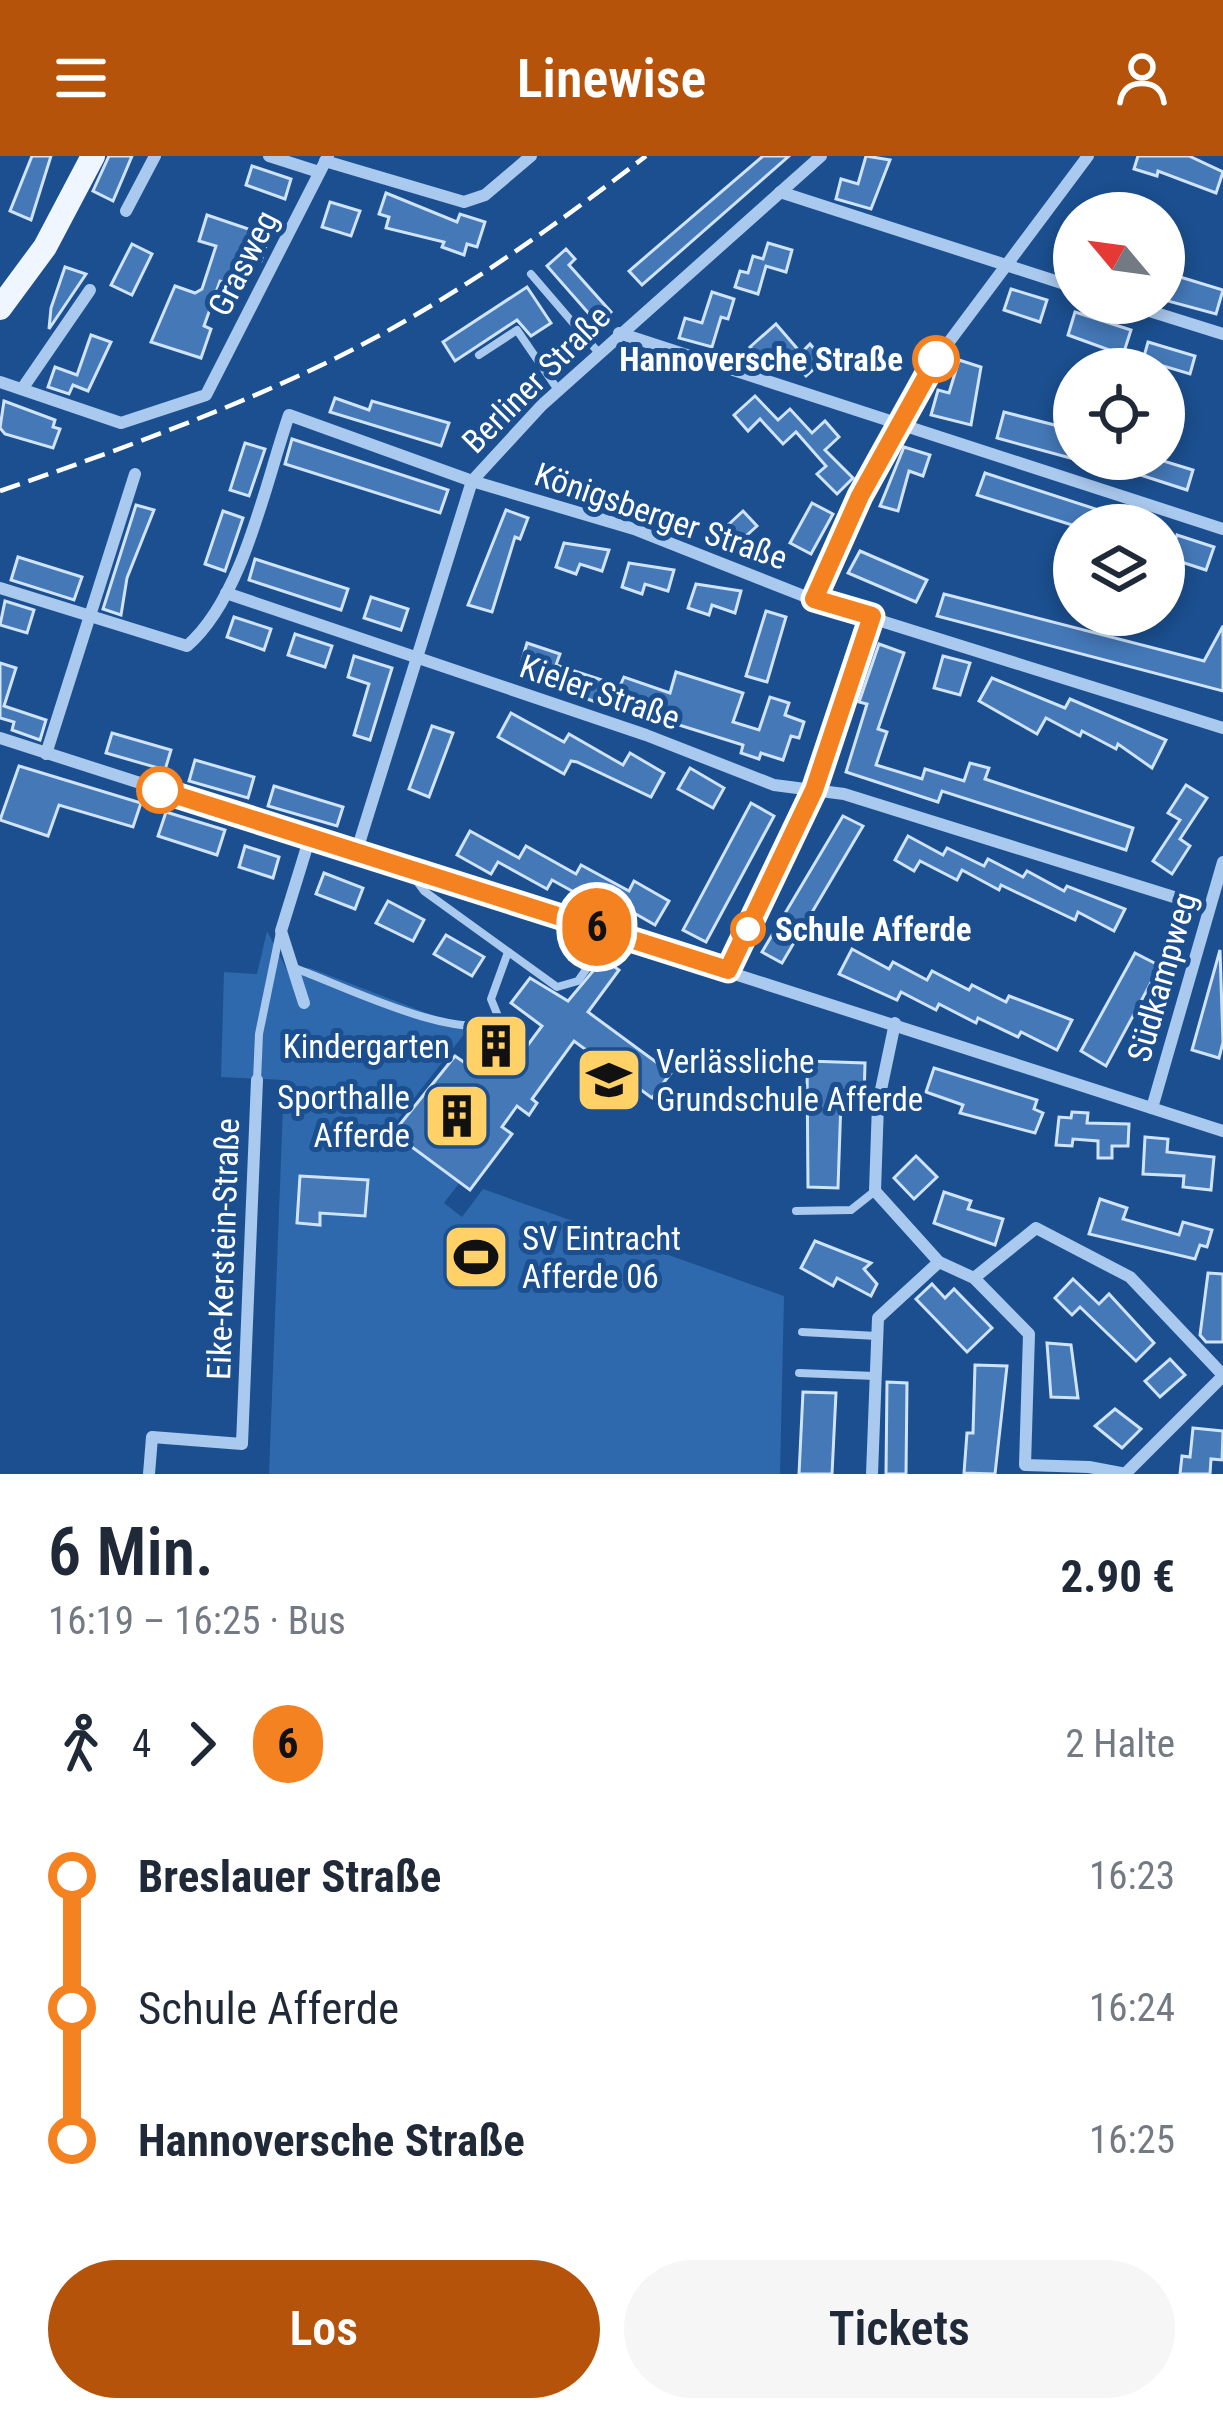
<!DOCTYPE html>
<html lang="de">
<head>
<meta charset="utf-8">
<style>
	body { margin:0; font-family:"Roboto Condensed",sans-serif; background:#f6f6f7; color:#1f2937; height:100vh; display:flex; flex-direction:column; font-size:45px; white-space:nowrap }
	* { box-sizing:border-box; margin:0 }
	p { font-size:39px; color:#747a83 }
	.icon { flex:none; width:66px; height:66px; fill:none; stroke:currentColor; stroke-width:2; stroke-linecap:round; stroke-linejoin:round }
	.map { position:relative; height:1318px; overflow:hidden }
	.side { display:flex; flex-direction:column; background:#fff; flex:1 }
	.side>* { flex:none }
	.badge { padding:0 24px; border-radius:39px; font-size:42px; line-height:78px }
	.needle { width:78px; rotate:299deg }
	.buttons { position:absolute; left:1053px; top:36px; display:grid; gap:24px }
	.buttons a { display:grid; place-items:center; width:132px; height:132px; border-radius:50%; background:#fff; box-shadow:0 6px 18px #0003; font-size:60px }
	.map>.badge { position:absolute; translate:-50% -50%; box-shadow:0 0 0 6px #fff }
	.legs { display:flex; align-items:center; gap:18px; height:132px; padding:0 48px; font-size:39px }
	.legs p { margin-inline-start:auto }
	.headline { display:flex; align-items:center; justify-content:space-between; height:204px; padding:0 48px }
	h1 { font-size:66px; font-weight:600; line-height:90px }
	.button { display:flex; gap:24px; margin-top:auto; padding:24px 48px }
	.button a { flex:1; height:138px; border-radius:72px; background:#b45309; color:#fff; font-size:48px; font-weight:600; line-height:138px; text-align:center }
	.button a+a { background:#f6f6f7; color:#1f2937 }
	ul { padding:0 48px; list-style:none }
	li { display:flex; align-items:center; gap:42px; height:132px; font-size:45px }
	li i { display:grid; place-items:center; width:18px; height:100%; margin:0 15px; background:currentColor }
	li i::after { content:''; width:30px; height:30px; margin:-15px; border:9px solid; border-radius:50%; background:#fff }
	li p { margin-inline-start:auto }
	li:first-child i { background:linear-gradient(#0000 50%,currentColor 0) }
	li:last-child i { background:linear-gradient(currentColor 50%,#0000 0) }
	header { display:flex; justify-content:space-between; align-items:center; height:156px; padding:0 48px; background:#b45309; color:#fff; font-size:54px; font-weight:600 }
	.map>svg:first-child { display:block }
	.green { fill:#2e69ad }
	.building { fill:#4478b7; stroke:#cfe3fa; stroke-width:3 }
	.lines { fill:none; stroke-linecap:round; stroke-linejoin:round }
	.service { stroke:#a9c9ee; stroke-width:8 }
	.minor { stroke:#a9c9ee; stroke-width:12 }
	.primary { stroke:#f0f6ff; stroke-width:24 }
	.rail { stroke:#fff; stroke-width:4.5; stroke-dasharray:21 9; stroke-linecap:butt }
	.line-1-casing { stroke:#fff; stroke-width:27 }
	.line-1 { stroke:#f58220; stroke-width:18 }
	.stop-1-dot { fill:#fff; stroke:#f58220; stroke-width:6 }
	.labels { text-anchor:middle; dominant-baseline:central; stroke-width:10; stroke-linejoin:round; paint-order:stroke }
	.street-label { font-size:33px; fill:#fff; stroke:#1b4f8f }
	.stop-label { font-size:33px; font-weight:bold; fill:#fff; stroke:#1b4f8f; text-anchor:end }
	.poi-label { font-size:33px; fill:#fff; stroke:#1b4f8f; text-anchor:end }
</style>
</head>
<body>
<header><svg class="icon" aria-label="menu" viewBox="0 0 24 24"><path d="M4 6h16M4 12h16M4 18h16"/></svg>Linewise<svg class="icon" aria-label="person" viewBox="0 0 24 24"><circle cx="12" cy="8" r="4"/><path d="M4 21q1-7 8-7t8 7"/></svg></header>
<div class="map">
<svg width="1223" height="1318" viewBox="0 0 1223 1318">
	<rect width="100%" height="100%" fill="#1b4f8f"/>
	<!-- green -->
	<polygon class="green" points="267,775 289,818 310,812 468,873 374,994 378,997 393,977 460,1026 444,1047 462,1061 483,1033 784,1140 780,1318 269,1318 284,924 221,921 224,816 257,818"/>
	<!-- building -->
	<g class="building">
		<polygon points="32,0 51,0 31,64 10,55"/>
		<polygon points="109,0 132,0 113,45 93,35"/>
		<polygon points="763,0 789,0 642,129 629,115"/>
		<polygon points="866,0 890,4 871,53 836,43 841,23 858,28"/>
		<polygon points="1138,0 1189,0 1223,16 1216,37 1158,15 1157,20 1134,13"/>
		<polygon points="252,10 291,23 285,43 246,29"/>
		<polygon points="386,37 457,66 460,58 485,66 477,91 467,88 464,99 442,91 444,86 386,72 389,61 379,58"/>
		<polygon points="330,46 360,55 351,80 322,71"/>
		<polygon points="207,59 269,80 261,105 243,99 233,129 220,125 204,170 211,173 201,202 151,186 175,130 195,137 202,133 216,90 199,85"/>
		<polygon points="768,87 792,94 786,116 766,110 758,138 735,131 740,115 748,117 753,100 763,103"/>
		<polygon points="132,88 152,98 132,139 111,129"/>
		<polygon points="566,93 575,103 569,109 611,156 598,168 547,110"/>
		<polygon points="65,111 86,118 49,173 51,152"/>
		<polygon points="1167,117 1223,134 1216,158 1164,144"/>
		<polygon points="527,131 551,167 531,180 517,164 455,205 443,186"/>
		<polygon points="1011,133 1047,144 1040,166 1004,154"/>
		<polygon points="712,136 734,143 728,163 721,161 712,191 679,182 685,162 702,167"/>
		<polygon points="1075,156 1131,174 1123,199 1068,179"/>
		<polygon points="776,168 801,197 810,188 824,204 806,220 781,192 765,207 750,191"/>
		<polygon points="91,179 111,186 88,235 73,229 69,238 48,231 55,211 77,219"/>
		<polygon points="1148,186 1195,200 1190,218 1143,204"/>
		<polygon points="959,204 981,211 971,269 931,259 938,234 949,237"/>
		<polygon points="755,240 778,264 790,253 812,277 825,265 839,281 825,294 853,322 837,338 817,318 826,310 796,276 783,288 760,263 748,275 734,259"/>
		<polygon points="335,242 369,254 372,245 449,267 441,290 330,256"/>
		<polygon points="4,245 55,264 53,271 60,273 53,292 5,278 0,272"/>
		<polygon points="1004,256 1074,274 1074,303 997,282"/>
		<polygon points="292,283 448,334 440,357 285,308"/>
		<polygon points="245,287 265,293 249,340 230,334"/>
		<polygon points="904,291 930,299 923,320 909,315 898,355 880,350"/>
		<polygon points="1091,303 1157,303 1193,314 1187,334"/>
		<polygon points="985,317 1114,359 1111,369 1072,369 977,339"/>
		<polygon points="812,347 833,358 811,398 790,387"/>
		<polygon points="136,349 154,354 127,422 121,459 103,453"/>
		<polygon points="506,354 528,362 520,383 515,381 492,456 468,449"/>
		<polygon points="223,355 243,362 225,415 205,408"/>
		<polygon points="743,355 757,370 728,396 715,381"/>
		<polygon points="1177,379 1214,391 1206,414 1169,402"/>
		<polygon points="564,387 609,394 602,415 580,408 576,418 556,411"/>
		<polygon points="860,395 927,424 916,446 848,417"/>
		<polygon points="18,401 82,421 74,444 11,424"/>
		<polygon points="255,403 348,433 341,454 249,424"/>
		<polygon points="629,407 674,414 668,435 645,428 642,438 622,431"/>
		<polygon points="696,428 741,435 735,457 712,449 709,459 688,452"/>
		<polygon points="944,438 1204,505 1223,470 1223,535 937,460"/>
		<polygon points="371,441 408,453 401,474 364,462"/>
		<polygon points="5,445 34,454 27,477 0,469"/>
		<polygon points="766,455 786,461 767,526 746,520"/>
		<polygon points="234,461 271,473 264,494 227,481"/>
		<polygon points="295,478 332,490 325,511 288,499"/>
		<polygon points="527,487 560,498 556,509 620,530 624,521 670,537 676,516 743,537 733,566 759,574 770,541 789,547 785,559 804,566 799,582 791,580 783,604 761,597 759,603 741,597 743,589 663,564 664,560 602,538 599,547 567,536 570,527 520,511"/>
		<polygon points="879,488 904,497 878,573 887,576 876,609 922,623 925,613 964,625 970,607 989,612 985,623 1133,672 1126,694 942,635 938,646 846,616 867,548 859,546"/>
		<polygon points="354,500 392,512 370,584 354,579 369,528 348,521"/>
		<polygon points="943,500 970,507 960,539 934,532"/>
		<polygon points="0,507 16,512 4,550 46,564 40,584 12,574 14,566 0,562"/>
		<polygon points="992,522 1065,552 1070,543 1166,584 1152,612 1118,588 1116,593 1082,575 1080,580 1046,562 1037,578 979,545"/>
		<polygon points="511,557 564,586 569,578 623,609 630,597 664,617 651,641 577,606 571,605 564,618 498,581"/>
		<polygon points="432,570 453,577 429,641 409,633"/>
		<polygon points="112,577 171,594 165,614 106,597"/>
		<polygon points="195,604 254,621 248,642 189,625"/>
		<polygon points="19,610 141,647 133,671 59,649 48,680 0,664"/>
		<polygon points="690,612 724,632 713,652 678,633"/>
		<polygon points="1186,629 1207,642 1180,683 1190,690 1172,718 1153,705 1180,664 1168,657"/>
		<polygon points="274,630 343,651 337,670 268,650"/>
		<polygon points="751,647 774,660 706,786 683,774"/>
		<polygon points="166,656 225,674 217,699 158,680"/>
		<polygon points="843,660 863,670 782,807 762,796"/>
		<polygon points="470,675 519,702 526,690 576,718 581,709 629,735 634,725 669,745 655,769 608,742 603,752 552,724 547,733 498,706 491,718 457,699"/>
		<polygon points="908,680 943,699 947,692 984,710 988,703 1023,721 1027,715 1064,735 1067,730 1125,753 1114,775 1078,756 1075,764 1001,729 999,734 962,714 957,724 920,705 914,715 895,704"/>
		<polygon points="245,690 279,701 273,722 239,711"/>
		<polygon points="324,717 363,732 355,753 316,738"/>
		<polygon points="388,745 424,764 413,785 376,767"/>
		<polygon points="446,779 484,801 472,820 434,798"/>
		<polygon points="852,793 889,813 893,806 927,824 932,815 969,834 972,829 1006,846 1009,840 1072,864 1057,894 1021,876 1018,881 978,862 976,867 939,848 936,854 901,836 897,844 839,818"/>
		<polygon points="1220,794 1223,886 1219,902 1192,894"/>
		<polygon points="1135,797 1160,810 1106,910 1081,895"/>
		<polygon points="603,803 619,814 588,856 671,917 652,942 574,885 532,943 537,947 529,959 517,950 502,971 512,978 470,1034 393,977 455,900 471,911 485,893 478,888 486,877 496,877 522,897 542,870 511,847 530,822 568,845"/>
		<polygon points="807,905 865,907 864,944 841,944 838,1032 808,1031"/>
		<polygon points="934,912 1037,944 1034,953 1043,957 1035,977 960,957 963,949 926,936"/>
		<polygon points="1072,956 1088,957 1087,967 1129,968 1128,990 1112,990 1112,1002 1098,1002 1098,985 1073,983 1072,990 1056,989 1059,961 1071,962"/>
		<polygon points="1145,981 1168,983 1167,996 1214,1001 1211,1034 1183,1031 1184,1020 1143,1018"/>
		<polygon points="916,1000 937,1021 914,1043 894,1022"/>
		<polygon points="300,1020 368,1024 365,1060 320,1057 320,1069 297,1067"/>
		<polygon points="944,1036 971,1045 968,1053 1003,1063 995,1089 934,1067"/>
		<polygon points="1100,1043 1127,1052 1123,1063 1179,1079 1183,1066 1212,1074 1207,1091 1200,1089 1195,1103 1089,1078"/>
		<polygon points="815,1085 871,1107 864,1113 877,1128 871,1140 837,1122 833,1130 801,1112"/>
		<polygon points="1208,1117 1223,1118 1223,1186 1206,1186 1200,1179"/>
		<polygon points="1073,1123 1099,1148 1109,1138 1154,1187 1136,1205 1080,1151 1072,1159 1055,1142"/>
		<polygon points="932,1128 945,1142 954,1133 992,1172 967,1196 916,1143"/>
		<polygon points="1047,1187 1071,1189 1078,1242 1051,1241"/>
		<polygon points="1170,1203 1185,1219 1160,1241 1145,1225"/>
		<polygon points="975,1209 1007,1210 995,1318 964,1317 967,1277 973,1277"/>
		<polygon points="887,1226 907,1227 906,1318 886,1318"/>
		<polygon points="803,1236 836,1237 832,1318 799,1318"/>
		<polygon points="1115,1253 1141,1273 1122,1292 1095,1270"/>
		<polygon points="1193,1272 1223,1275 1222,1304 1211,1303 1210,1318 1180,1318 1182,1300 1190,1301"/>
	</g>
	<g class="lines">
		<!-- service -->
		<g class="service">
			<polyline points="531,118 598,196"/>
			<polyline points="479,199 517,174 558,234"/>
			<polyline points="410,716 424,735 557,831 578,825 610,779"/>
			<polyline points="508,796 491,843 502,870 517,886"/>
			<path d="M297 813C346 831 454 885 501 866"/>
			<polyline points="257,924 259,878 280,776"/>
			<polyline points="796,1055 851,1054 875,1035"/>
			<polyline points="802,1176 877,1180"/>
			<polyline points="799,1217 875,1220"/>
		</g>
		<!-- minor -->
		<g class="minor">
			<polyline points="269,0 319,16"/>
			<polyline points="325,5 464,46 485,39 531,0"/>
			<polyline points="780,36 1074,131"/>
			<polyline points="126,55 155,0"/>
			<polyline points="1124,147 1223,178"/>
			<polyline points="619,177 1223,373"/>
			<polyline points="0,226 121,267 206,239 328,0"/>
			<polyline points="22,233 90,134"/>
			<path d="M0 432 187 490C243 442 265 328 289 259L472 325 634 373 814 444 1223 572"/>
			<polyline points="226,437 646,579 774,629 844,638 1209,752"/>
			<polyline points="814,444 897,267 937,202 1088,0"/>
			<polyline points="0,582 1223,975"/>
			<polyline points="46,598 135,318"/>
			<polyline points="357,694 472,325 542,249 821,0"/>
			<polyline points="727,813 815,634 872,460"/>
			<polyline points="304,847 281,775 310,681"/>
			<polyline points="895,867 878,948 875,1035 939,1106 974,1122 1029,1178 1025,1309 1089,1311 1126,1318"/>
			<polyline points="1152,952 1223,706"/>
			<polyline points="974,1122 1036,1072 1130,1121 1223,1219"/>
			<polyline points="149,1318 152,1281 242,1288 257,924"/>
			<polyline points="872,1318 878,1162 939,1106"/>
			<polyline points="1125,1318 1223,1220"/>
		</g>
		<!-- primary -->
		<polyline class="primary" points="0,152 45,91 93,0"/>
		<!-- rail -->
		<path class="rail" d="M0 335C113 296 225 256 332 204 444 149 547 76 646 0"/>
	</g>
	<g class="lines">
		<defs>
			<polyline id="line-1" points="160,634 728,814 814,634 872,460 814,443 860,340 936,203"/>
		</defs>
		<!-- line-1 casing -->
		<use href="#line-1" class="line-1-casing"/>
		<!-- line-1 -->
		<use href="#line-1" class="line-1"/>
	</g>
	<!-- icons -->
	<defs>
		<symbol id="building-square" viewBox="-11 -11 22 22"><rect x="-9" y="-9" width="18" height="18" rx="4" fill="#ffd166" stroke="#1b4f8f"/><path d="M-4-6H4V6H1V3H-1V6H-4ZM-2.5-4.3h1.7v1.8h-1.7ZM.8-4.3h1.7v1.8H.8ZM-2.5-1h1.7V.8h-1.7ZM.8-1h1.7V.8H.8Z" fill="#111"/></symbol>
		<symbol id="school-square" viewBox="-11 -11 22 22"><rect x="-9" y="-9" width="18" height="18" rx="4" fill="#ffd166" stroke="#1b4f8f"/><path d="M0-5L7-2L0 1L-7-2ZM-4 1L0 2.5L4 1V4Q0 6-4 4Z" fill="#111"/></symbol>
		<symbol id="stadium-square" viewBox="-11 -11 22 22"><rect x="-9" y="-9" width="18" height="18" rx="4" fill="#ffd166" stroke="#1b4f8f"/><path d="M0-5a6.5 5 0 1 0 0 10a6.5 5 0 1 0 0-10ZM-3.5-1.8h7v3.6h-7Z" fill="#111"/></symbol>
	</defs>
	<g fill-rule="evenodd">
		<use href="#building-square" x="458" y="852" width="76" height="76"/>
		<use href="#school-square" x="571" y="886" width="76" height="76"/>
		<use href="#building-square" x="419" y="922" width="76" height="76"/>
		<use href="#stadium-square" x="438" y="1063" width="76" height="76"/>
	</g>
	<!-- markers -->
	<g class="stop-1-dot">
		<circle cx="936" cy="203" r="21"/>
		<circle cx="160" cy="634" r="21"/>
		<circle cx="748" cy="773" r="15"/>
	</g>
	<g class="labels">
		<!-- street labels -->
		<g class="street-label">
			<text transform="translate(243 107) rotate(-63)">Grasweg</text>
			<text transform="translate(536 223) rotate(-45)">Berliner Straße</text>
			<text transform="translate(661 360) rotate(19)">Königsberger Straße</text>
			<text transform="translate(600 536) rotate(19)">Kieler Straße</text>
			<text transform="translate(1162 821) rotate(-74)">Südkampweg</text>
			<text transform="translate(223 1093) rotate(-88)">Eike-Kerstein-Straße</text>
		</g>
		<!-- stop labels -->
		<g class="stop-label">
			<text x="903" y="203">Hannoversche Straße</text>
			<text x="775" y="773" text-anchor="start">Schule Afferde</text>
		</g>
		<!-- poi labels -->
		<g class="poi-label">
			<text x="450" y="890">Kindergarten</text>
			<text x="656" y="905" text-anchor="start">Verlässliche<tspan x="656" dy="38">Grundschule Afferde</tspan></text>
			<text x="410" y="941">Sporthalle<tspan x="410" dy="38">Afferde</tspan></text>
			<text x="522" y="1082" text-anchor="start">SV Eintracht<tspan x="522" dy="38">Afferde 06</tspan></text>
		</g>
	</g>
</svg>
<div class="buttons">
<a><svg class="needle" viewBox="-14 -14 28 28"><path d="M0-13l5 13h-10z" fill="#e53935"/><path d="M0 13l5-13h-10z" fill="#747a83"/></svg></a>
<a><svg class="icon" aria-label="locate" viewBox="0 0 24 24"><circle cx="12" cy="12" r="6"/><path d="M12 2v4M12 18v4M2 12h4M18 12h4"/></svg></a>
<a><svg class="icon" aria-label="layers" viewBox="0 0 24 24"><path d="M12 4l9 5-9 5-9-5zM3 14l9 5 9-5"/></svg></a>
</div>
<b class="badge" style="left:597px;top:771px;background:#f58220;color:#111">6</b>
</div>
<section class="side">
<div class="headline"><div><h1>6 Min.</h1><p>16:19 – 16:25 · Bus</p></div><b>2.90 €</b></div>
<div class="legs"><svg class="icon" aria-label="walk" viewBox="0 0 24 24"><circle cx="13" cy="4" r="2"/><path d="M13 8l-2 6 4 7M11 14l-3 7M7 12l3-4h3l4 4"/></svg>4<svg class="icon" aria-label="forward" viewBox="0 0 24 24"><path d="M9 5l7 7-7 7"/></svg><b class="badge" style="background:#f58220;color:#111">6</b><p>2 Halte</p></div>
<ul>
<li><i style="color:#f58220"></i><b>Breslauer Straße</b><p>16:23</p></li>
<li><i style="color:#f58220"></i><span>Schule Afferde</span><p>16:24</p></li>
<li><i style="color:#f58220"></i><b>Hannoversche Straße</b><p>16:25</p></li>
</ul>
<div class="button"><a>Los</a><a>Tickets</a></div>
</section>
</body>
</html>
